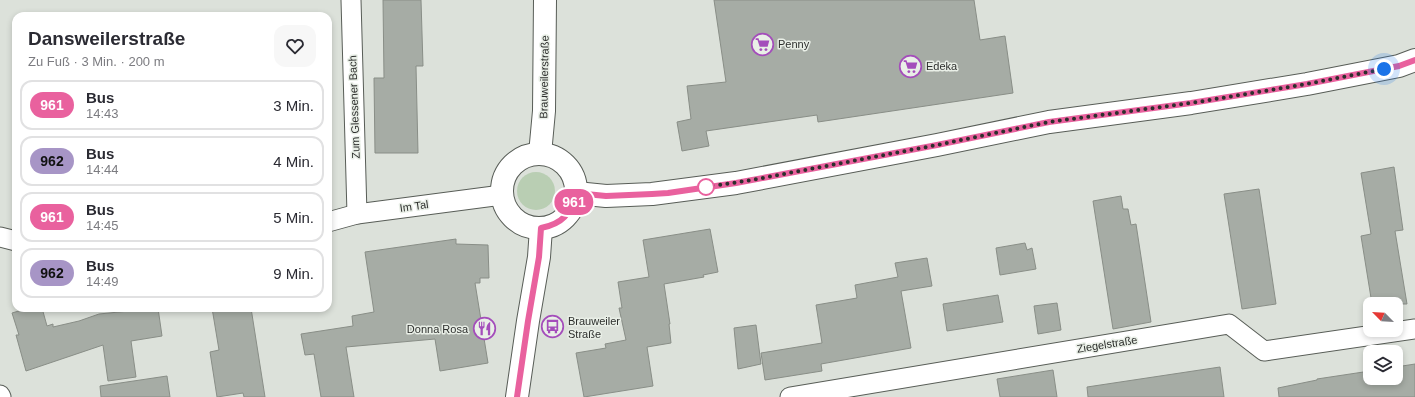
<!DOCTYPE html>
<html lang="de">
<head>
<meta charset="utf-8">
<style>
	body { margin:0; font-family:Helvetica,sans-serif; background:#f7f7f7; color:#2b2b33; height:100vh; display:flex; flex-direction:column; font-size:15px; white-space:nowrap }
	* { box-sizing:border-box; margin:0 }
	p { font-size:13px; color:#7c7c81 }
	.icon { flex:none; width:22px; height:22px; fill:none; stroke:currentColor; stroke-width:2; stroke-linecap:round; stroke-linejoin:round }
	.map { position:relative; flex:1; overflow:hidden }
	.panel { position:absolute; left:12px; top:12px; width:320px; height:300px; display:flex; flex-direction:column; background:#fff; border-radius:12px; box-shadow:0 2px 6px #0003 }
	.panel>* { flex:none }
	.badge { padding:0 8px; border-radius:13px; font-size:14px; line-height:26px }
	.needle { width:26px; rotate:294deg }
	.controls { position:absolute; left:1363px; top:297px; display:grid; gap:8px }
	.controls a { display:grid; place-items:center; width:40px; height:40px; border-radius:8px; background:#fff; box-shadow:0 2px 6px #0003; font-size:20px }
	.you { position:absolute; width:20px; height:20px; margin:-10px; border:3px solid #fff; border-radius:50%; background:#1a73e8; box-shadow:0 0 0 6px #1a73e833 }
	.map>.badge { position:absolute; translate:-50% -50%; box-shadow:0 0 0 2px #fff }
	.round { display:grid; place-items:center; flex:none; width:42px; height:42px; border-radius:12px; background:#f7f7f7 }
	.headline { display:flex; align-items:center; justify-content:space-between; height:68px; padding:0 16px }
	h1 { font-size:19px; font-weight:800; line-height:30px }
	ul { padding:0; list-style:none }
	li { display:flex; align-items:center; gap:12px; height:50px; margin:0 8px 6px; padding:0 8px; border:2px solid #e1e1e2; border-radius:12px }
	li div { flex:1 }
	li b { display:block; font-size:15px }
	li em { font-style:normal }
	li .badge { min-width:44px; font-weight:700; text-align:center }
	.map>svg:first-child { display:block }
	.green { fill:#b9ceb3 }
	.building { fill:#a6aca5; stroke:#898e87 }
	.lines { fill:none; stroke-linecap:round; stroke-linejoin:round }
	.street-casing { stroke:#585d57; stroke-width:21 }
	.secondary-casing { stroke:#585d57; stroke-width:24 }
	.street { stroke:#fff; stroke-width:19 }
	.secondary { stroke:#fff; stroke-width:22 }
	.line-casing { stroke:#fff; stroke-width:9 }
	.line { stroke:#e9619e; stroke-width:6 }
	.walk { stroke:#2d2f2d; stroke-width:4; stroke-dasharray:0 7.2 }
	.stop-dot { fill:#fff; stroke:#e9619e; stroke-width:2 }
	.labels { text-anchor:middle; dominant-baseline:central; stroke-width:3; stroke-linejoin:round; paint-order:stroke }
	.poi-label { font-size:11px; fill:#2d2f2d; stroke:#e9efe7; text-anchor:start }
	.street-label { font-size:11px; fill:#2d2f2d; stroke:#e9efe7 }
</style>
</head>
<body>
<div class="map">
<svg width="1415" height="397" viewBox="0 0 1415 397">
	<rect width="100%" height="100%" fill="#dce1da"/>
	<!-- green -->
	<circle class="green" cx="536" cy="191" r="19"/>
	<!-- building -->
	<g class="building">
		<polygon points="383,0 421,0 423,66 416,66 418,153 375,153 374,78 384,78"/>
		<polygon points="714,0 974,0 980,40 1005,36 1013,93 818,122 817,115 706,131 709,146 682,151 677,122 691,119 687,86 726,82"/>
		<polygon points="1394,167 1403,230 1395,231 1407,304 1372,304 1361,236 1371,234 1361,173"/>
		<polygon points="1259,189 1276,304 1242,309 1224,194"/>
		<polygon points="1121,196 1123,209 1128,209 1131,225 1136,224 1151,322 1113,329 1093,201"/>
		<polygon points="710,229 718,272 703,275 704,277 664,284 670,324 669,324 671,343 647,347 653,386 584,397 576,353 606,348 605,344 626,340 619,308 622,308 618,282 649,277 643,240"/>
		<polygon points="456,239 456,244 488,245 489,278 480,278 480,283 475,283 488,363 440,371 435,339 346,347 354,397 321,397 314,354 305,355 301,334 353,326 352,316 374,312 365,252"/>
		<polygon points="1025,243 1027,250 1032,248 1036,269 1000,275 996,248"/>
		<polygon points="927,258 932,286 901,291 911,348 821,364 822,371 765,380 761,353 822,343 816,305 857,298 855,285 898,277 895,263"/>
		<polygon points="998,295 1003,322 947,331 943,304"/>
		<polygon points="1057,303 1061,330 1038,334 1034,306"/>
		<polygon points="29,308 42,308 47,326 53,324 53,327 79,321 99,314 139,310 139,308 158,308 162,336 131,341 136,377 108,381 103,345 26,371 16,335 19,335 12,313"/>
		<polygon points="212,308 251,308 265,397 244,397 243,393 217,397 210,352 219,350"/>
		<polygon points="756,325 761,364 738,369 734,328"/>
		<polygon points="1415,364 1415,397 1279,397 1278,388 1317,380 1317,379 1370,371 1370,378 1396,378 1396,367"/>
		<polygon points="1220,367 1224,397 1088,397 1087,387"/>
		<polygon points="1053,370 1057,397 1000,397 997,379"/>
		<polygon points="167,376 170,397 101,397 100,386"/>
	</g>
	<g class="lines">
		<defs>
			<g id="street">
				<polyline points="351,0 357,214"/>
				<polyline points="328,222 357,214 502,195"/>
				<polyline points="0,237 16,241"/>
				<polyline points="0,395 1,397"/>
				<polyline points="790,397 1229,324 1264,351 1415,329"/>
			</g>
			<g id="secondary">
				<polyline points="540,154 544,111 545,0"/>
				<circle cx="539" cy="191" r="37"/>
				<polyline points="576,193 606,196 652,194 736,183 937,145 1049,122 1191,103 1307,84 1399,66 1415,60"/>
				<polyline points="517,397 528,321 539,257 541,228"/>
			</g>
		</defs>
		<!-- street casing -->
		<use href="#street" class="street-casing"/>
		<!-- secondary casing -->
		<use href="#secondary" class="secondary-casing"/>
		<!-- street -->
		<use href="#street" class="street"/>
		<!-- secondary -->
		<use href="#secondary" class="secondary"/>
	</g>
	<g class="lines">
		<defs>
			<path id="line" d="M517 397 528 321 539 257 541 228C562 224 571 214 576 193L606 196 652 194 668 193 736 183 937 145 1049 122 1191 103 1307 84 1399 66 1415 60"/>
		</defs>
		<!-- line casing -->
		<use href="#line" class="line-casing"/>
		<!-- line -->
		<use href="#line" class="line"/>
		<!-- walk -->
		<polyline class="walk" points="706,187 752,180 937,145 1049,122 1191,103 1307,84 1384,69"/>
	</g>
	<!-- icons -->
	<defs>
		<symbol id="supermarket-ring" viewBox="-11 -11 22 22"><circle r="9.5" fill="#e9efe7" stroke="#a44dbb" stroke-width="1.5"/><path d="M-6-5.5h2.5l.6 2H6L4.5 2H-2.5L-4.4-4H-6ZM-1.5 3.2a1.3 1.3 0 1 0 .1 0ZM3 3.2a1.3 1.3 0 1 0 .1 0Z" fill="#a44dbb"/></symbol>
		<symbol id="bus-ring" viewBox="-11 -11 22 22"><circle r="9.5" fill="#e9efe7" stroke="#a44dbb" stroke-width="1.5"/><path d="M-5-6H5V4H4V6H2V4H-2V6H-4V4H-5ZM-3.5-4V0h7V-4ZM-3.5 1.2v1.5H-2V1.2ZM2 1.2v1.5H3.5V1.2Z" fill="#a44dbb"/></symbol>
		<symbol id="restaurant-ring" viewBox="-11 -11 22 22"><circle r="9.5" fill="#e9efe7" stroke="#a44dbb" stroke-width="1.5"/><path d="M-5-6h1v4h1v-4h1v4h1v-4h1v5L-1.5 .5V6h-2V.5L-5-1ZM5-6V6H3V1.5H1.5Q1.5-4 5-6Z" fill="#a44dbb"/></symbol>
	</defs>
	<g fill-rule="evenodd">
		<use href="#supermarket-ring" x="750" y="32" width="25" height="25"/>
		<use href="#supermarket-ring" x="898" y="54" width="25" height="25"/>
		<use href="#bus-ring" x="540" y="314" width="25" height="25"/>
		<use href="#restaurant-ring" x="472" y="316" width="25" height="25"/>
	</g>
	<!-- markers -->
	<circle class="stop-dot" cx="706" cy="187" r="8"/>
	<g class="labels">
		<!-- poi labels -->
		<g class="poi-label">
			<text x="778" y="44">Penny</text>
			<text x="926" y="66">Edeka</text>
			<text x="568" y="321">Brauweiler<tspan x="568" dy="13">Straße</tspan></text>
			<text x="468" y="329" text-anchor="end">Donna Rosa</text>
		</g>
		<!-- street labels -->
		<g class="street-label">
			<text transform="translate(544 77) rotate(-89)">Brauweilerstraße</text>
			<text transform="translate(354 107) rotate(-92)">Zum Glessener Bach</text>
			<text transform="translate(414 206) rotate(-8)">Im Tal</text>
			<text transform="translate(1107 344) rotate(-9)">Ziegelstraße</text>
		</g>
	</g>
</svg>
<div class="controls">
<a><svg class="needle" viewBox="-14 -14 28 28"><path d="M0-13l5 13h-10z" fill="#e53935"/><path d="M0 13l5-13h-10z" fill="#7c7c81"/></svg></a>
<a><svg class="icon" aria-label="layers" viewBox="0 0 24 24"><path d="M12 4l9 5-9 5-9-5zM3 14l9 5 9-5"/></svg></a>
</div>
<div class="you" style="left:1384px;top:69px"></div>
<b class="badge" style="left:574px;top:202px;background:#e9619e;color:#fff">961</b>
<section class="panel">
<div class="headline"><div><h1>Dansweilerstraße</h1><p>Zu Fuß · 3 Min. · 200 m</p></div><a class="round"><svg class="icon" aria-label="heart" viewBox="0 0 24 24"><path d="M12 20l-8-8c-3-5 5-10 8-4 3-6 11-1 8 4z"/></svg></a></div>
<ul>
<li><span class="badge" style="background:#e9619e;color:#fff">961</span><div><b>Bus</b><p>14:43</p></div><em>3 Min.</em></li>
<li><span class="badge" style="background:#a795c6;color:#111">962</span><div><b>Bus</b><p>14:44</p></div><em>4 Min.</em></li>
<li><span class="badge" style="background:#e9619e;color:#fff">961</span><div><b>Bus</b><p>14:45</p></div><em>5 Min.</em></li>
<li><span class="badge" style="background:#a795c6;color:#111">962</span><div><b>Bus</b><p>14:49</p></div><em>9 Min.</em></li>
</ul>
</section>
</div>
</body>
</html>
